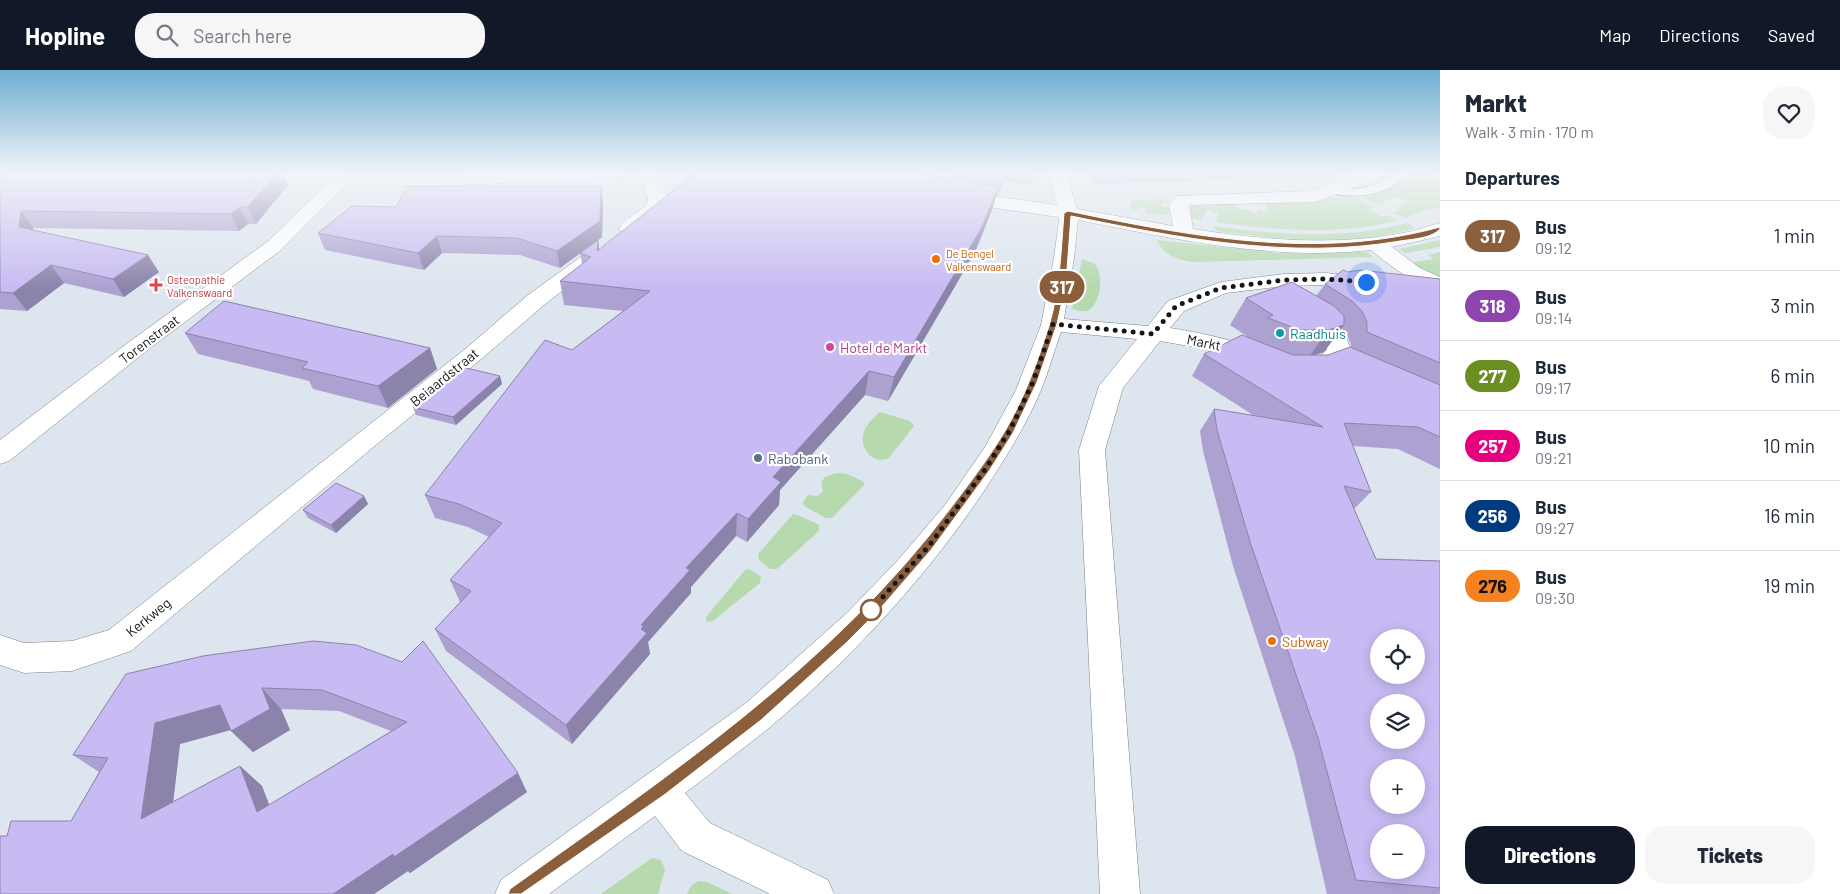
<!DOCTYPE html>
<html lang="en">
<head>
<meta charset="utf-8">
<style>
	body { margin:0; font-family:Barlow,sans-serif; background:#f6f6f7; color:#1f2937; height:100vh; display:flex; flex-direction:column; font-size:19px; white-space:nowrap }
	* { box-sizing:border-box; margin:0 }
	p { font-size:16px; color:#747a83 }
	.icon { flex:none; width:28px; height:28px; fill:none; stroke:currentColor; stroke-width:2; stroke-linecap:round; stroke-linejoin:round }
	.map { position:relative; flex:1; overflow:hidden }
	.drawer { display:flex; flex-direction:column; background:#fff; width:400px }
	.drawer>* { flex:none }
	.badge { padding:0 10px; border-radius:16px; font-size:18px; line-height:32px }
	.controls { position:absolute; left:1370px; top:559px; display:grid; gap:10px }
	.controls a { display:grid; place-items:center; width:55px; height:55px; border-radius:50%; background:#fff; box-shadow:0 2px 12px #0003; font-size:25px }
	.you { position:absolute; width:25px; height:25px; margin:-12px; border:4px solid #fff; border-radius:50%; background:#1a73e8; box-shadow:0 0 0 8px #1a73e833 }
	.map>.badge { position:absolute; translate:-50% -50%; box-shadow:0 0 0 2px #fff }
	h2 { padding:0 25px; font-size:19px; line-height:45px }
	.round { display:grid; place-items:center; flex:none; width:52px; height:52px; border-radius:20px; background:#f6f6f7 }
	.overview { display:flex; align-items:center; justify-content:space-between; height:85px; padding:0 25px }
	h1 { font-size:24px; font-weight:800; line-height:38px }
	.cta { display:flex; gap:10px; margin-top:auto; padding:10px 25px }
	.cta a { flex:1; height:58px; border-radius:20px; background:#111827; color:#fff; font-size:20px; font-weight:800; line-height:58px; text-align:center }
	.cta a+a { background:#f6f6f7; color:#1f2937 }
	ul { padding:0; list-style:none }
	li { display:flex; align-items:center; gap:15px; height:70px; padding:0 25px; border-top:1px solid #e0e1e3 }
	li div { flex:1 }
	li b { display:block; font-size:19px }
	li em { font-style:normal }
	li .badge { min-width:55px; font-weight:700; text-align:center }
	header { display:flex; align-items:center; gap:30px; box-sizing:border-box; height:70px; padding:0 25px; background:#111827; color:#fff }
	header strong { font-size:24px }
	nav { display:flex; gap:28px; margin-inline-start:auto; font-size:18px }
	.search { width:350px; height:45px; background:#f6f6f7; display:flex; align-items:center; gap:12px; box-sizing:border-box; padding:0 18px; border-radius:20px; color:#747a83; font-size:19px }
	main { display:flex; flex:1; min-height:0 }
	.map>svg:first-child { display:block }
	.green { fill:#b6d9ae }
	.lines { fill:none; stroke-linecap:round; stroke-linejoin:round }
	.lane-casing { stroke:#7a8189; stroke-width:2 }
	.street-casing { stroke:#7a8189; stroke-width:1 }
	.lane { fill:#fff; fill-rule:evenodd }
	.street { fill:#fff; fill-rule:evenodd }
	.wall { fill:#aca1d1; fill-rule:evenodd }
	.shaded-wall { fill:#8c83aa }
	.building { fill:#c8bbf3; stroke:#8c83aa; fill-rule:evenodd }
	.line { fill:#8b5e3c; stroke:#fff }
	.walk { stroke:#14171a; stroke-width:5; stroke-dasharray:0 9 }
	.food-dot { fill:#e8710a; stroke:#fff; stroke-width:2 }
	.health-dot { fill:#e0444e; stroke:#fff; stroke-width:2 }
	.culture-dot { fill:#0f9aa8; stroke:#fff; stroke-width:2 }
	.hotel-dot { fill:#d1479c; stroke:#fff; stroke-width:2 }
	.service-dot { fill:#5c6f8a; stroke:#fff; stroke-width:2 }
	.stop-dot { fill:#fff; stroke:#8b5e3c; stroke-width:2.5 }
	.labels { text-anchor:middle; dominant-baseline:central; stroke-width:4.5; stroke-linejoin:round; paint-order:stroke }
	.far-food-label { font-size:11px; fill:#c56008; stroke:#fff; text-anchor:start }
	.far-health-label { font-size:11px; fill:#be3a42; stroke:#fff; text-anchor:start }
	.culture-label { font-size:14px; fill:#0d838f; stroke:#fff; text-anchor:start }
	.street-label { font-size:14px; fill:#14171a; stroke:#fff }
	.hotel-label { font-size:14px; fill:#b23c85; stroke:#fff; text-anchor:start }
	.service-label { font-size:14px; fill:#4e5e75; stroke:#fff; text-anchor:start }
	.food-label { font-size:14px; fill:#c56008; stroke:#fff; text-anchor:start }
</style>
</head>
<body>
<header>
<strong>Hopline</strong>
<div class="search"><svg class="icon" aria-label="search" viewBox="0 0 24 24"><circle cx="10" cy="10" r="6"/><path d="M15 15l6 6"/></svg>Search here</div>
<nav><a>Map</a><a>Directions</a><a>Saved</a></nav>
</header>
<main>
<div class="map">
<svg width="1440" height="824" viewBox="0 0 1440 824">
	<rect width="100%" height="100%" fill="#dde5ee"/>
	<!-- green -->
	<g class="green">
		<path d="M1413 103H1430L1440 107V138L1429 139 1405 148 1393 143 1400 139 1397 137 1408 132 1397 127 1378 135 1363 128C1381 124 1399 114 1413 103Z"/>
		<path d="M1329 128H1356L1374 137 1369 140 1383 147 1388 145 1399 150C1338 166 1277 160 1215 152L1219 144 1207 140 1201 150 1192 149 1190 138 1194 134 1235 132 1239 139 1249 140 1252 142 1257 143 1258 140 1269 141 1263 131Z"/>
		<polygon points="1168,129 1168,134 1162,133 1163,137 1168,137 1169,145 1146,143 1145,138 1137,137 1138,141 1130,138 1131,130"/>
		<path d="M1407 153 1415 158C1350 176 1282 170 1216 161L1214 156C1279 165 1343 170 1407 153Z"/>
		<path d="M1158 170 1276 183 1367 182 1373 187 1196 192C1180 191 1166 186 1157 172Z"/>
		<polygon points="1440,170 1440,177 1435,178 1405,183 1399,179"/>
		<polygon points="1440,182 1440,210 1409,193 1434,189 1428,185"/>
		<path d="M1082 189 1095 194C1104 204 1101 233 1089 240 1084 243 1077 240 1072 239Z"/>
		<path d="M880 342 910 351 914 356 888 389 878 390 869 385C856 368 865 354 880 342Z"/>
		<polygon points="837,403 847,404 864,412 864,415 832,448 826,448 804,436 803,432 808,425 818,426 823,421 821,412 825,407"/>
		<polygon points="793,444 798,445 819,455 819,461 777,499 770,499 759,490 758,484"/>
		<polygon points="746,499 751,500 761,507 760,513 714,550 710,552 706,551 706,547"/>
		<polygon points="652,788 661,790 665,799 658,824 601,824"/>
		<polygon points="698,811 707,812 732,824 687,824 691,816"/>
	</g>
	<g class="lines">
		<defs>
			<g id="lane">
				<polygon points="939,103 949,103 949,116 943,126 939,127 934,124 939,116"/>
				<path d="M1397 103H1409C1389 126 1355 130 1327 122L1326 120 1331 117C1357 123 1374 117 1397 103Z"/>
			</g>
			<g id="street">
				<polygon points="247,103 433,106 494,103 626,103 623,107 617,108 433,116 346,115 281,180 145,282 9,391 0,394 0,370 129,272 267,172 326,115 242,112 239,108 242,104"/>
				<path d="M635 103H653C659 110 666 118 666 127 667 144 638 167 622 163L619 159C638 132 664 145 635 103Z"/>
				<path d="M1048 103H1066L1077 139 1173 156 1169 135 1177 126 1313 121 1358 103H1383L1380 107 1316 132 1189 135 1193 159C1262 170 1334 176 1403 163 1416 161 1428 156 1440 153V166L1392 177 1420 198 1440 207V220C1412 213 1393 198 1371 180 1273 191 1174 169 1078 150L1074 188 1064 249 1148 256 1168 231 1221 212 1284 204 1326 203 1375 208 1379 212 1375 216 1368 218 1326 215 1284 216 1226 223 1184 241 1170 258C1190 261 1258 273 1269 289L1265 294 1257 297 1206 279 1160 271 1123 318 1105 380 1140 824H1100L1079 380 1099 316 1137 269 1061 262C1054 281 1049 301 1041 320 1027 354 1006 387 986 418 928 506 849 591 769 658 741 680 713 702 685 723L710 753 828 810 834 824H770L682 781 655 746 549 824H495L501 810 746 633 848 542 898 490 945 435 985 377 1016 320 1041 255 1054 188 1059 150V147L957 133 950 131 948 127 950 123 957 121 1057 135Z"/>
				<polygon points="589,184 596,186 599,190 596,194 544,235 480,290 371,379 131,581 72,601 24,603 0,595 0,565 24,573 72,571 109,560 464,280 528,225 582,186"/>
				<path d="M1305 237C1326 243 1345 259 1351 280 1339 298 1320 309 1298 303L1294 298 1298 293 1317 288 1327 280C1322 258 1304 259 1294 244L1297 239Z"/>
			</g>
		</defs>
		<!-- lane casing -->
		<use href="#lane" class="lane-casing"/>
		<!-- street casing -->
		<use href="#street" class="street-casing"/>
		<!-- lane -->
		<use href="#lane" class="lane"/>
		<!-- street -->
		<use href="#street" class="street"/>
	</g>
	<!-- wall -->
	<g class="wall">
		<polygon points="0,103 283,103 288,115 256,154 248,154 239,161 33,158 33,160 159,202 124,227 64,213 27,241 0,239"/>
		<polygon points="689,103 940,103 939,107 951,109 951,103 1035,103 1031,115 1003,112 997,126 996,126 992,140 975,182 888,331 865,325 780,420 779,435 747,472 736,466 691,517 691,523 648,572 650,584 572,674 446,581 435,559 460,532 450,510 489,467 468,457 435,448 425,425 572,280 623,241 564,235 560,211 582,194 580,183 560,198 520,185 442,183 424,200 325,180 318,163 396,137 601,116 603,133 602,167 598,170 599,180 687,110 687,105"/>
		<polygon points="1088,103 1339,103 1337,106 1102,114 1093,112"/>
		<path d="M1348 202 1440 209V399L1398 379 1353 376 1371 422 1354 439 1376 489 1440 491V824H1327L1295 686 1233 496 1203 381 1200 361 1214 339 1253 345 1192 306 1204 284 1248 267 1230 255 1246 228 1316 226 1325 214ZM1341 258 1346 263 1351 274V277L1328 285H1315L1324 282Z"/>
		<polygon points="185,263 430,278 437,299 388,338 313,319 309,311 198,284"/>
		<polygon points="500,306 502,314 456,355 416,345 413,337"/>
		<polygon points="364,426 368,434 336,463 308,448 303,440"/>
		<path d="M313 571 527 722 410 803 408 801 374 824H0L71 751 99 702 73 685ZM281 639 339 641 391 661 269 735 262 716 240 696 173 732 180 674 230 660 253 682 290 660Z"/>
	</g>
	<!-- shaded-wall -->
	<g class="shaded-wall">
		<polygon points="277,103 282,103 288,115 256,154 248,137"/>
		<polygon points="1004,103 1006,103 1003,112 997,126"/>
		<polygon points="601,116 603,133 602,167 598,170 601,193 597,181 598,170 560,198 557,181"/>
		<polygon points="998,117 992,140 975,182 888,331 894,307"/>
		<polygon points="240,137 248,154 239,161 231,144"/>
		<polygon points="21,141 33,158 31,174 19,157"/>
		<polygon points="437,166 442,183 424,200 418,183"/>
		<polygon points="148,185 159,202 124,227 113,209"/>
		<polygon points="51,195 64,213 27,241 13,223"/>
		<polygon points="1344,255 1324,282 1309,287 1328,260"/>
		<polygon points="430,278 437,299 388,338 378,316"/>
		<polygon points="869,301 865,325 780,420 779,435 747,472 748,449 773,407"/>
		<polygon points="500,306 502,314 456,355 453,347"/>
		<polygon points="364,426 368,434 336,463 331,455"/>
		<polygon points="737,443 736,466 691,517 691,523 648,572 650,584 572,674 566,655 641,555 686,498"/>
		<polygon points="262,618 281,639 290,660 253,682 231,661 238,658 180,674 169,767 141,749 155,653 220,635"/>
		<polygon points="240,696 262,716 279,760 257,742"/>
		<polygon points="518,703 527,722 410,803 408,801 374,824 333,824 393,784"/>
	</g>
	<!-- building -->
	<g class="building">
		<polygon points="0,103 277,103 248,137 240,137 231,144 21,141 19,157 148,185 113,209 51,195 13,223 0,222"/>
		<polygon points="689,103 917,103 998,117 981,159 894,307 869,301 773,407 781,412 748,449 737,443 686,498 690,500 641,555 644,556 641,559 647,563 566,655 435,559 471,521 450,510 502,453 459,434 425,425 545,270 572,280 650,221 560,211 591,187 580,183 598,170 597,181 692,106 687,105"/>
		<polygon points="407,116 601,116 600,151 557,181 517,168 437,166 418,183 318,163 352,136 396,137"/>
		<polygon points="1343,200 1348,202 1360,200 1440,209 1440,293 1367,262 1367,252 1362,241 1352,231 1325,214"/>
		<polygon points="1292,212 1334,236 1344,246 1344,255 1328,260 1300,260 1268,248 1273,245 1246,228"/>
		<polygon points="224,231 430,278 378,316 302,298 308,292 185,263"/>
		<path d="M1242 265 1293 285H1328L1350 277 1440 315V367L1418 357 1344 353 1371 422 1344 416 1376 489 1440 491V818L1356 810 1318 668 1251 475 1217 360 1214 339 1323 357 1204 284ZM1379 568H1416V605H1379ZM1379 632H1416V670H1379ZM1379 698H1416V735H1379ZM1379 762H1416V800H1379Z"/>
		<polygon points="462,297 500,306 453,347 413,337"/>
		<polygon points="336,413 364,426 331,455 303,440"/>
		<path d="M313 571 356 575 402 592 423 571 518 703 394 787 393 784 333 824H0V766H7L11 751H71L108 688 73 685 126 604 203 586ZM262 618 322 620 407 652 257 742 240 696 141 749 155 653 220 635 231 661 270 639Z"/>
	</g>
	<!-- sky -->
	<linearGradient id="sky" x2="0" y2="1"><stop stop-color="#6faed3"/><stop offset="0.47" stop-color="#f0f3f7"/><stop offset="1" stop-color="#f0f3f7" stop-opacity="0"/></linearGradient>
	<rect width="1440" height="218" fill="url(#sky)"/>
	<!-- line -->
	<path class="line" d="M1068 141C1190 166 1317 191 1440 157V159C1432 168 1414 169 1400 171 1290 190 1179 168 1071 146L1066 213 1057 254 1037 312 1013 363 989 401 931 480 878 541 846 573 761 650 664 725 521 824H508L510 819C668 706 832 596 950 439 969 414 989 388 1005 361 1024 329 1038 291 1049 256 1060 219 1061 181 1064 143Z"/>
	<g class="lines">
		<!-- walk -->
		<polyline class="walk" points="871,540 928,477 986,398 1010,360 1033,312 1053,254 1153,264 1176,236 1221,218 1284,210 1326,209 1366,212"/>
	</g>
	<!-- markers -->
	<g class="food-dot">
		<circle cx="936" cy="189" r="5"/>
		<circle cx="1272" cy="571" r="5"/>
	</g>
	<path class="health-dot" d="M153.5 207.5h5v5h5v5h-5v5h-5v-5h-5v-5h5z"/>
	<circle class="culture-dot" cx="1280" cy="263" r="5"/>
	<circle class="hotel-dot" cx="830" cy="277" r="5"/>
	<circle class="service-dot" cx="758" cy="388" r="5"/>
	<circle class="stop-dot" cx="871" cy="540" r="10"/>
	<g class="labels">
		<!-- far-food labels -->
		<g class="far-food-label">
			<text x="946" y="183">De Bengel<tspan x="946" dy="13">Valkenswaard</tspan></text>
		</g>
		<!-- far-health labels -->
		<g class="far-health-label">
			<text x="167" y="209">Osteopathie<tspan x="167" dy="13">Valkenswaard</tspan></text>
		</g>
		<!-- culture labels -->
		<g class="culture-label">
			<text x="1290" y="263">Raadhuis</text>
		</g>
		<!-- street labels -->
		<g class="street-label">
			<text transform="translate(149 269) rotate(-37)">Torenstraat</text>
			<text transform="translate(1204 272) rotate(11)">Markt</text>
			<text transform="translate(444 307) rotate(-39)">Beiaardstraat</text>
			<text transform="translate(148 547) rotate(-39)">Kerkweg</text>
		</g>
		<!-- hotel labels -->
		<g class="hotel-label">
			<text x="840" y="277">Hotel de Markt</text>
		</g>
		<!-- service labels -->
		<g class="service-label">
			<text x="768" y="388">Rabobank</text>
		</g>
		<!-- food labels -->
		<g class="food-label">
			<text x="1282" y="571">Subway</text>
		</g>
	</g>
</svg>
<div class="controls">
<a><svg class="icon" aria-label="locate" viewBox="0 0 24 24"><circle cx="12" cy="12" r="6"/><path d="M12 2v4M12 18v4M2 12h4M18 12h4"/></svg></a>
<a><svg class="icon" aria-label="layers" viewBox="0 0 24 24"><path d="M12 4l9 5-9 5-9-5zM3 14l9 5 9-5"/></svg></a>
<a>+</a>
<a>−</a>
</div>
<div class="you" style="left:1366px;top:212px"></div>
<b class="badge" style="left:1062px;top:217px;background:#8b5e3c;color:#fff">317</b>
</div>
<section class="drawer">
<div class="overview"><div><h1>Markt</h1><p>Walk · 3 min · 170 m</p></div><a class="round"><svg class="icon" aria-label="heart" viewBox="0 0 24 24"><path d="M12 20l-8-8c-3-5 5-10 8-4 3-6 11-1 8 4z"/></svg></a></div>
<h2>Departures</h2>
<ul>
<li><span class="badge" style="background:#8b5e3c;color:#fff">317</span><div><b>Bus</b><p>09:12</p></div><em>1 min</em></li>
<li><span class="badge" style="background:#8e44ad;color:#fff">318</span><div><b>Bus</b><p>09:14</p></div><em>3 min</em></li>
<li><span class="badge" style="background:#6b8e23;color:#fff">277</span><div><b>Bus</b><p>09:17</p></div><em>6 min</em></li>
<li><span class="badge" style="background:#e6007e;color:#fff">257</span><div><b>Bus</b><p>09:21</p></div><em>10 min</em></li>
<li><span class="badge" style="background:#003b80;color:#fff">256</span><div><b>Bus</b><p>09:27</p></div><em>16 min</em></li>
<li><span class="badge" style="background:#f58220;color:#111">276</span><div><b>Bus</b><p>09:30</p></div><em>19 min</em></li>
</ul>
<div class="cta"><a>Directions</a><a>Tickets</a></div>
</section>
</main>
</body>
</html>
